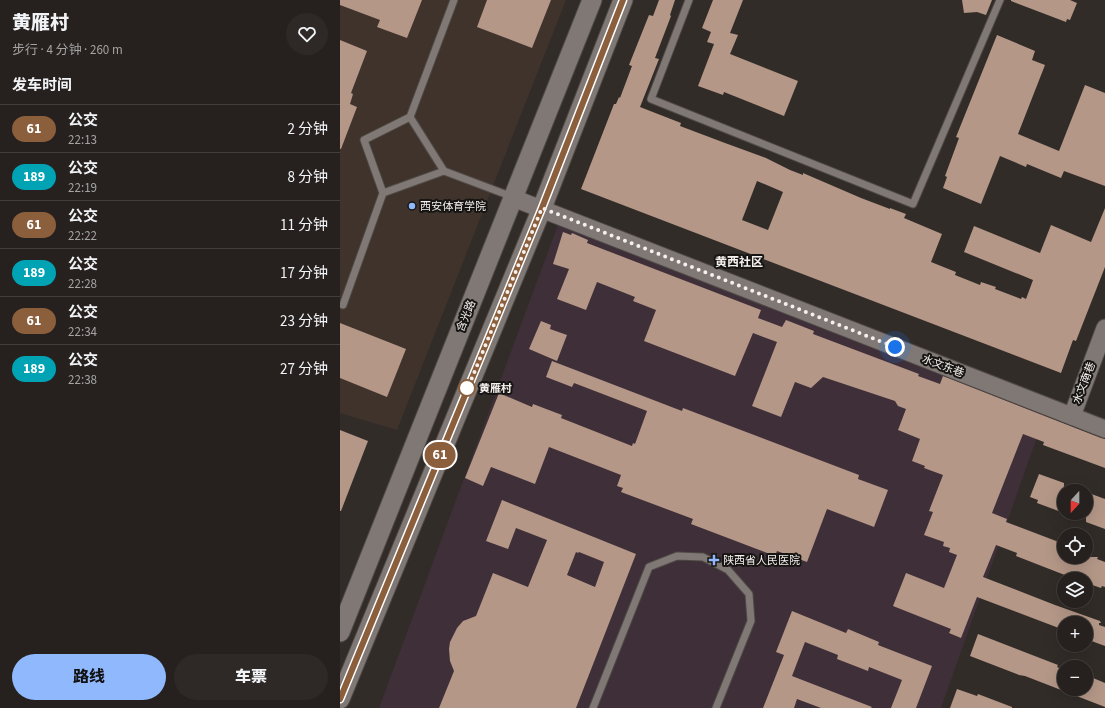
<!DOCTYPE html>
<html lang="zh">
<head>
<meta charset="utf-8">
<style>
	body { margin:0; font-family:"Source Sans 3","Noto Sans SC",sans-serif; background:#2e2927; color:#f1f3f6; height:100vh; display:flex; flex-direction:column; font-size:15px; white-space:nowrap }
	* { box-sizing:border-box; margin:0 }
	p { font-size:13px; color:#a4a3a4 }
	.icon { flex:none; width:22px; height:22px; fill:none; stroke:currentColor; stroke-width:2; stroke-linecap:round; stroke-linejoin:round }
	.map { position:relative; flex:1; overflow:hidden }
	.side { display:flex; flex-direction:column; background:#26211e; width:340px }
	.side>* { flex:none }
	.badge { padding:0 8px; border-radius:13px; font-size:14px; line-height:26px }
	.needle { width:26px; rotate:201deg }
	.fabs { position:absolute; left:717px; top:484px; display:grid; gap:8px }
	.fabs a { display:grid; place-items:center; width:36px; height:36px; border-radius:50%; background:#26211e; box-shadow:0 4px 16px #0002,0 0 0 1px #423e3c; font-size:20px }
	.you { position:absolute; width:20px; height:20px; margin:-10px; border:3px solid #fff; border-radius:50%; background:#1a73e8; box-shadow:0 0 0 6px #1a73e833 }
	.map>.badge { position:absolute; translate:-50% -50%; box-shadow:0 0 0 2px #fff }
	h2 { padding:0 12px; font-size:15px; line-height:36px }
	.round { display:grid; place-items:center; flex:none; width:42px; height:42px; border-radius:21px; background:#2e2927 }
	.head { display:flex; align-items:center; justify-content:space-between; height:68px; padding:0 12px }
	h1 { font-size:19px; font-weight:800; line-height:30px }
	.button { display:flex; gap:8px; margin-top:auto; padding:8px 12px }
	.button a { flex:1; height:46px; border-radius:24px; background:#90b8fd; color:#111; font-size:16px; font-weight:800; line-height:46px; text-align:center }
	.button a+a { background:#2e2927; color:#f1f3f6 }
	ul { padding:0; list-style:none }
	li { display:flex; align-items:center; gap:12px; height:48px; padding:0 12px; border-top:1px solid #423e3c }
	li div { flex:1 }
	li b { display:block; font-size:15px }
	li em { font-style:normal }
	li .badge { min-width:44px; font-weight:700; text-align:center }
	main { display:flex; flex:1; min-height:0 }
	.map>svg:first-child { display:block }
	.built { fill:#3f332c }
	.medical { fill:#3f2f39 }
	.building { fill:#b49787; fill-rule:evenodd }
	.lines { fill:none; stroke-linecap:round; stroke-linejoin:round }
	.service-casing { stroke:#4e4946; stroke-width:9 }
	.tertiary-casing { stroke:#4e4946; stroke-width:19 }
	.secondary-casing { stroke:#4e4946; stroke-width:21 }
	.service { stroke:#807874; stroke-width:7 }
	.tertiary { stroke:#807874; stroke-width:17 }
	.secondary { stroke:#807874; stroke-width:19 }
	.line-casing { stroke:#fff; stroke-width:9 }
	.line { stroke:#8b5e3c; stroke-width:6 }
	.walk { stroke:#f4f0ee; stroke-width:4; stroke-dasharray:0 7.2 }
	.poi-dot { fill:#90b8fd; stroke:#171513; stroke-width:1.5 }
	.stop-dot { fill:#fff; stroke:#8b5e3c; stroke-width:2 }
	.labels { text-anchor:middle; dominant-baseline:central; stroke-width:4; stroke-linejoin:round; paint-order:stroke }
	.poi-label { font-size:11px; fill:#f4f0ee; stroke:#171513; text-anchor:start }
	.street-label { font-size:11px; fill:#f4f0ee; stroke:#171513 }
	.stop-label { font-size:11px; font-weight:bold; fill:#f4f0ee; stroke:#171513; text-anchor:start }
	.neighbourhood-label { font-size:12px; font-weight:bold; fill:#f4f0ee; stroke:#171513 }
</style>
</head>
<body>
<main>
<section class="side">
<div class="head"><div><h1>黄雁村</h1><p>步行 · 4 分钟 · 260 m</p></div><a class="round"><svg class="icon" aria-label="heart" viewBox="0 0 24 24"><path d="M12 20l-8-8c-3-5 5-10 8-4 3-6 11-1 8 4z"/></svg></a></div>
<h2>发车时间</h2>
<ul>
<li><span class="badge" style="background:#8b5e3c;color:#fff">61</span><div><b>公交</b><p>22:13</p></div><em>2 分钟</em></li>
<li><span class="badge" style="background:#00a3b4;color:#fff">189</span><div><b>公交</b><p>22:19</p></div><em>8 分钟</em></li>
<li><span class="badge" style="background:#8b5e3c;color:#fff">61</span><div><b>公交</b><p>22:22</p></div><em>11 分钟</em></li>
<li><span class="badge" style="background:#00a3b4;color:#fff">189</span><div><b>公交</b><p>22:28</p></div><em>17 分钟</em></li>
<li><span class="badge" style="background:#8b5e3c;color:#fff">61</span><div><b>公交</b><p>22:34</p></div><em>23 分钟</em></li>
<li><span class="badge" style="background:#00a3b4;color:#fff">189</span><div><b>公交</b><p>22:38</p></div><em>27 分钟</em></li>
</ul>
<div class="button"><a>路线</a><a>车票</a></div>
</section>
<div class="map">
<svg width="765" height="708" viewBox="0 0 765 708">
	<rect width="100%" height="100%" fill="#322c28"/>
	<!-- built -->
	<polygon class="built" points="0,0 226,0 57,430 0,413"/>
	<!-- medical -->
	<polygon class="medical" points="219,222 706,412 601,708 39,708"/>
	<!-- building -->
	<g class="building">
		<polygon points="0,0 82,0 67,38 37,27 40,20 0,5"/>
		<polygon points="147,0 211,0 192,48 137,27"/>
		<path d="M319 0H335L330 15 331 16 315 58 319 59 300 107 341 123 340 126 385 143 426 158 450 170 463 175V173L521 198 550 209V208L566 214 564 218 602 234 591 262 616 272 615 275 640 285 641 282 656 287 655 289 681 299 682 297 686 299 693 280 624 252 634 226 700 253 711 225 751 242 765 208V267L736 341 733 340 721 373 241 189 274 104H276L279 97 280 98 292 66 289 65 309 15 313 16ZM417 181 443 192 428 230 402 220Z"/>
		<polygon points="373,0 403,0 390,33 398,35 390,54 458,81 444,116 384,92 383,95 358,86 374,44 367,42 371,32 362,28"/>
		<polygon points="622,0 652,0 646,15 637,12 624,13"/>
		<polygon points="671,0 730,0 737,3 730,20 727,19 726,22 671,1"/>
		<polygon points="657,35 695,51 692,60 705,65 678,134 719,151 745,85 765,93 765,186 724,171 721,178 687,164 686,167 660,156 641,204 603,188 607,177 605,176 619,138 616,137"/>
		<polygon points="0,40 27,51 11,93 13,94 10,104 17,107 1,149 0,149"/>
		<polygon points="223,232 231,235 232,233 248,240 247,243 421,310 418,318 442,327 446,320 474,331 473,334 579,374 578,376 600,384 603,376 761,438 765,439 765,468 703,445 704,442 683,434 652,513 667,519 666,522 724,544 724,557 758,557 757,559 765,562 765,587 762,586 761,588 746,583 746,579 735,579 676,556 677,553 656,545 643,577 715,605 760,621 761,623 759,623 759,625 765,627 765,646 746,639 746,623 724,623 724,630 637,597 621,638 609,633 611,629 553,606 566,573 604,588 617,555 609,552 610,548 603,546 604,542 584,535 593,512 589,511 603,475 584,468 585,466 572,461 580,439 558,430 566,409 558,406 555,401 483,377 471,388 455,382 441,417 412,406 437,342 413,333 395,376 304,341 316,310 293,301 295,297 257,282 246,310 217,299 229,269 213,264"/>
		<polygon points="201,321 211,325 210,329 227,335 217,361 189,349"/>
		<polygon points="0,323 66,349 47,397 0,378"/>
		<polygon points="212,361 342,411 343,408 519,475 518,479 548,490 534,527 487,509 467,562 437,551 435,556 351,524 353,519 281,492 283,488 277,486 281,475 209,447 195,484 151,467 143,486 125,478 159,393 192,407 193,404 222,415 221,418 292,446 293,443 295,444 307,411 234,383 232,387 206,377"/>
		<polygon points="0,430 28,441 1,511 0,511"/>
		<polygon points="699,474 724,483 724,513 697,503 698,500 690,497"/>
		<polygon points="746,492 765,499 765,529 746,522"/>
		<path d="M162 500 296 554 236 708H99L114 671 110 661 109 649 110 642 117 628 123 621 136 616 153 573 188 587 207 540 176 528 168 549 146 541ZM236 552 238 553 239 552 264 562 255 587 227 575Z"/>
		<polygon points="452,611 506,633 508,629 539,642 538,645 592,666 576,708 551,708 562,680 529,667 528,671 497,659 498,655 465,642 452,676 532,707 531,708 481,708 457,699 454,708 423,708 444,655 436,652"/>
		<polygon points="638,634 718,665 717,667 724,670 724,689 746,689 746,675 765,683 765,707 685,676 679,675 630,656"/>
		<polygon points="617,689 637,696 638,694 672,707 672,708 610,708"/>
	</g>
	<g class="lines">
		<defs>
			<g id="service">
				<polyline points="114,0 70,117 24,140 43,193 104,171 173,197"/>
				<polyline points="349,0 311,99 573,204 660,0"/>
				<polyline points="70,117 104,171"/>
				<polyline points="3,305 43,193"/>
				<polyline points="253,708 309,567 337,556 363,557 388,570 409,594 411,621 376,708"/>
			</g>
			<g id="tertiary">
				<polyline points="173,198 765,429"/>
				<polyline points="732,416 765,328"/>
			</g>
			<g id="secondary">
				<polyline points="0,632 252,0"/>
				<polyline points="0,699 202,208 283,0"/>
			</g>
		</defs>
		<!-- service casing -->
		<use href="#service" class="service-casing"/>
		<!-- tertiary casing -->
		<use href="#tertiary" class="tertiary-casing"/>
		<!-- secondary casing -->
		<use href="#secondary" class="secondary-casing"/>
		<!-- service -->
		<use href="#service" class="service"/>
		<!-- tertiary -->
		<use href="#tertiary" class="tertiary"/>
		<!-- secondary -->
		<use href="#secondary" class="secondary"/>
	</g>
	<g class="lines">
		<defs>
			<polyline id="line" points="0,699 202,208 283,0"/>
		</defs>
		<!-- line casing -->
		<use href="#line" class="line-casing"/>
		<!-- line -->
		<use href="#line" class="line"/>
		<!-- walk -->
		<polyline class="walk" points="127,388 127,390 202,208 555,347"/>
	</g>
	<!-- markers -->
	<g class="poi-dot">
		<circle cx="72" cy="206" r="4"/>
		<path d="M372 554h4v4h4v4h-4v4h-4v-4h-4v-4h4z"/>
	</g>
	<circle class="stop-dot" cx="127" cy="388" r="8"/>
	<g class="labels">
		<!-- poi labels -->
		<g class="poi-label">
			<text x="80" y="206">西安体育学院</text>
			<text x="383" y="560">陕西省人民医院</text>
		</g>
		<!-- street labels -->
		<g class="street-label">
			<text transform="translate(126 316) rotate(-68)">含光路</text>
			<text transform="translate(603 366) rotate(21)">水文东巷</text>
			<text transform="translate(744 383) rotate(-69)">水文南巷</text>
		</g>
		<!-- stop labels -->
		<g class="stop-label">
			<text x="139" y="388">黄雁村</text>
		</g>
		<!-- neighbourhood labels -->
		<g class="neighbourhood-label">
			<text x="399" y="262">黄西社区</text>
		</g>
	</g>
</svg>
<div class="fabs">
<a><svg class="needle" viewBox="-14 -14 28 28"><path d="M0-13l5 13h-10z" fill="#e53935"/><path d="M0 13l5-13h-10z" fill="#a4a3a4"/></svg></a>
<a><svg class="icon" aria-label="locate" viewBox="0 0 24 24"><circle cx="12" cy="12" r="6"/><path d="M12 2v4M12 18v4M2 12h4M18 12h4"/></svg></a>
<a><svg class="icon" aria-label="layers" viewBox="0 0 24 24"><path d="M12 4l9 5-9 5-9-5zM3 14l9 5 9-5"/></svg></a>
<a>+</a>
<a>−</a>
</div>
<div class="you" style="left:555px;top:347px"></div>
<b class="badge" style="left:100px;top:455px;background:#8b5e3c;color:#fff">61</b>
</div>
</main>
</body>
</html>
